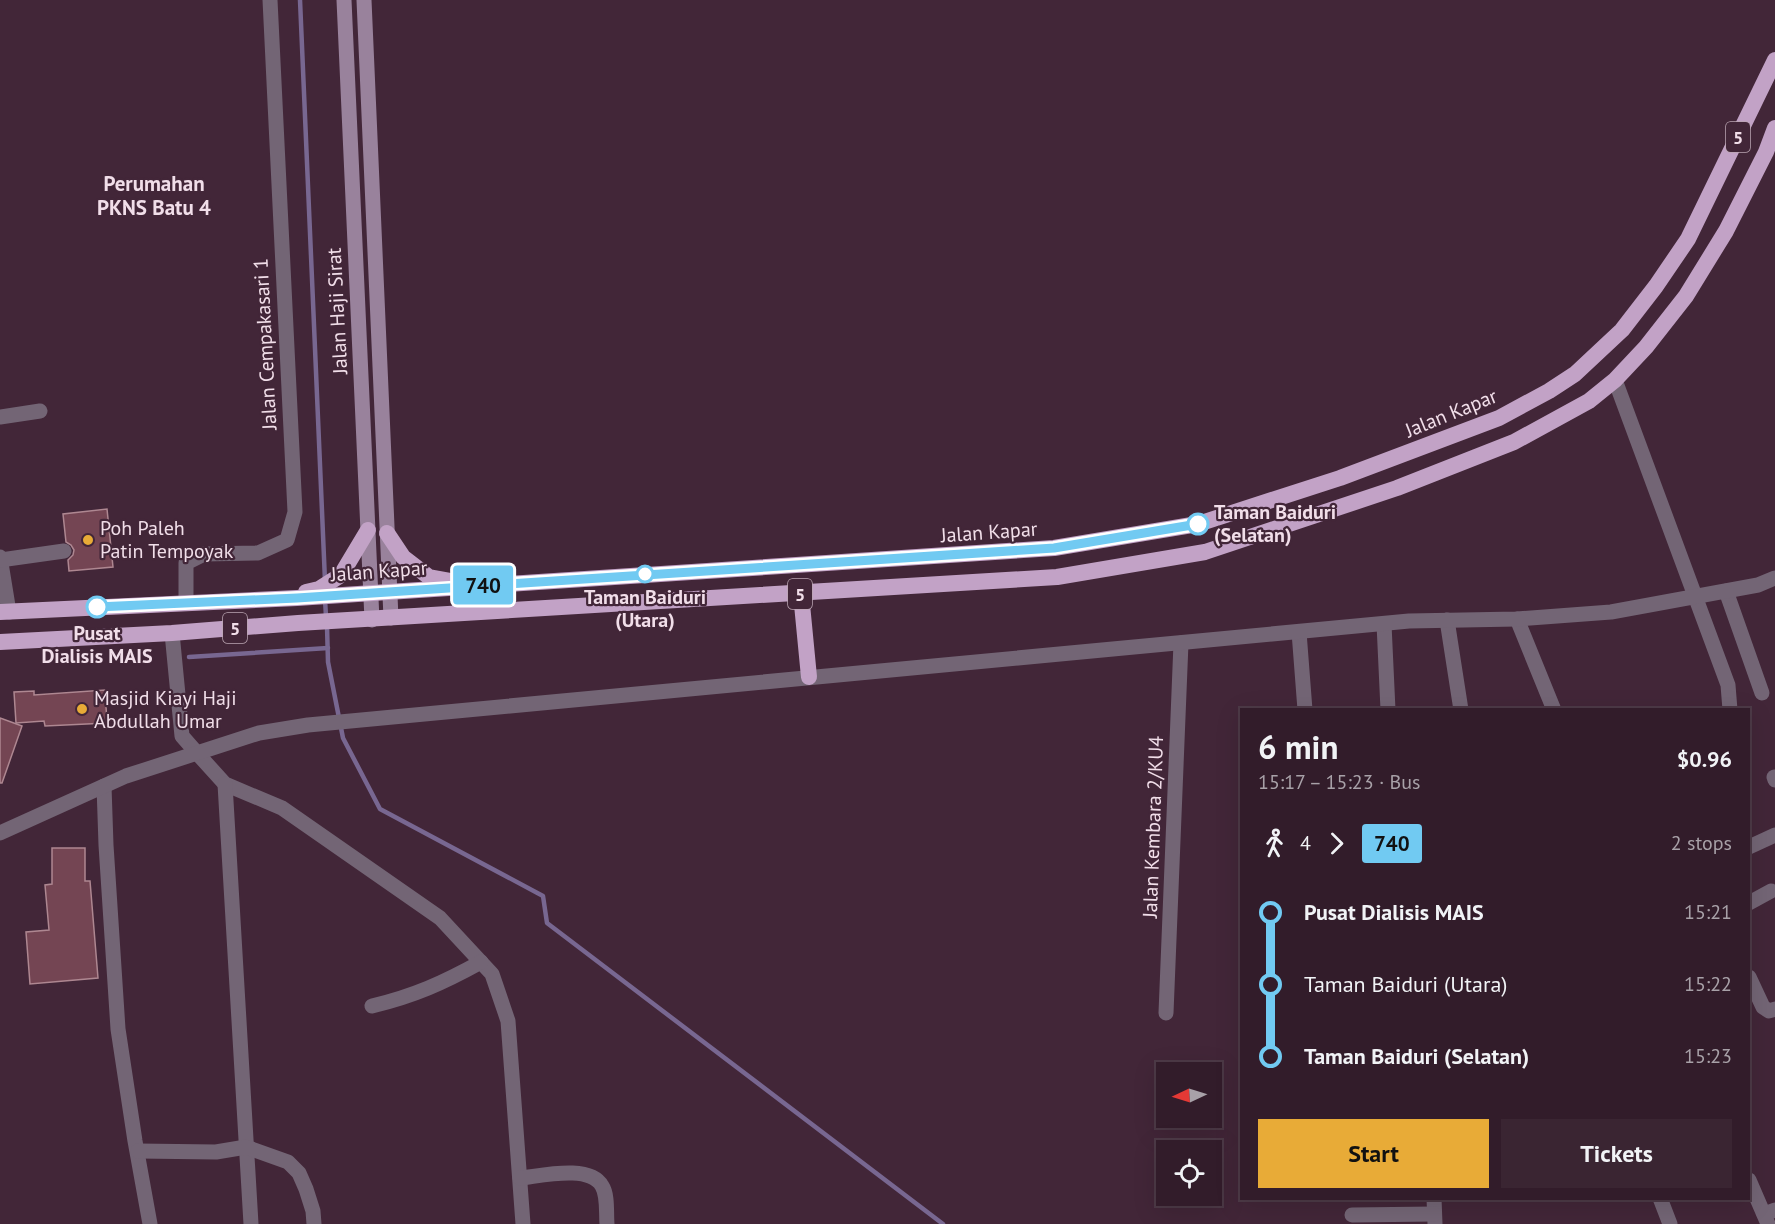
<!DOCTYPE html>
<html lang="en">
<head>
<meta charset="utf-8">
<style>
	body { margin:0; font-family:"PT Sans",sans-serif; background:#3a2532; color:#f1f3f6; height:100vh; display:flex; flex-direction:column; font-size:22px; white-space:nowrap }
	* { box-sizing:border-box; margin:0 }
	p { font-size:20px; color:#a8a1a8 }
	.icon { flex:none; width:33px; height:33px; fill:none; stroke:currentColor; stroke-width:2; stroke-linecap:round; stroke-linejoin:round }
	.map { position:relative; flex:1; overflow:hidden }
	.drawer { position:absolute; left:1240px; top:708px; width:510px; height:492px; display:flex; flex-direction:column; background:#321c2a; border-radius:0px; box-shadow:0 6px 24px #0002,0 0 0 2px #4d3a47 }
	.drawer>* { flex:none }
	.badge { padding:0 12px; border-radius:4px; font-size:21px; line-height:39px }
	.needle { width:39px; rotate:266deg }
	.fabs { position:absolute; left:1156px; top:1062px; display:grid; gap:12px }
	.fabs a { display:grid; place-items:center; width:66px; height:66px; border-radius:0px; background:#321c2a; box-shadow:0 6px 24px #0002,0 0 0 2px #4d3a47; font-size:30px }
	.map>.badge { position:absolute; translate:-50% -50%; box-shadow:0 0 0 3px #fff }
	.legs { display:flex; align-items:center; gap:9px; height:66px; padding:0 18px; font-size:20px }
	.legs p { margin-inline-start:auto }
	.summary { display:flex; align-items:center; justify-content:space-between; height:102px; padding:0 18px }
	h1 { font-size:33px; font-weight:600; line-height:45px }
	.cta { display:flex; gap:12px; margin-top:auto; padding:12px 18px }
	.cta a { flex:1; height:69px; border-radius:0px; background:#e8ab37; color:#111; font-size:24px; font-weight:600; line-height:69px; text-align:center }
	.cta a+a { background:#3a2532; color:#f1f3f6 }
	ul { padding:0 18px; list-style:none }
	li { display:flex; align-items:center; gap:21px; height:72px; font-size:22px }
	li i { display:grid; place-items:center; width:9px; height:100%; margin:0 8px; background:currentColor }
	li i::after { content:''; width:15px; height:15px; margin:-8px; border:4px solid; border-radius:50%; background:#321c2a }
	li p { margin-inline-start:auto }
	li:first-child i { background:linear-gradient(#0000 50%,currentColor 0) }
	li:last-child i { background:linear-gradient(currentColor 50%,#0000 0) }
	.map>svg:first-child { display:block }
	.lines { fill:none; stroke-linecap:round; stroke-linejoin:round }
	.stream { stroke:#786791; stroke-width:4.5 }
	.building { fill:#744553; stroke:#ae8791; stroke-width:1.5 }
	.minor { stroke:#736575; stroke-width:15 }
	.tertiary { stroke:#736575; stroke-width:15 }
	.secondary { stroke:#99829c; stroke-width:15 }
	.trunk { stroke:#c2a2c6; stroke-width:16 }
	.line-1-casing { stroke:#fff; stroke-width:14 }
	.line-1 { stroke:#71caf2; stroke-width:9 }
	.stop-1-dot { fill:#fff; stroke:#71caf2; stroke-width:3 }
	.poi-dot { fill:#e8ab37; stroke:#422638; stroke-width:2 }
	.labels { text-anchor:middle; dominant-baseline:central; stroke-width:4.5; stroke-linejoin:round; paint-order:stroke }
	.shield { fill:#422638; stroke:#bca7b4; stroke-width:1.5 }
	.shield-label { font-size:18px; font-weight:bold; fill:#f1dee9 }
	.street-label { font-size:20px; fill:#f1dee9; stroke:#422638 }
	.stop-label { font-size:20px; font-weight:bold; fill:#f1dee9; stroke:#422638 }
	.poi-label { font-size:20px; fill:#f1dee9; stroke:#422638; text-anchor:start }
	.neighbourhood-label { font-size:21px; font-weight:bold; fill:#f1dee9; stroke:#422638 }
</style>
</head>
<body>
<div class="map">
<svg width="1775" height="1224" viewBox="0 0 1775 1224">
	<rect width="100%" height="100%" fill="#422638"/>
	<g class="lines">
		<!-- stream -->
		<g class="stream">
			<polyline points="300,0 325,581"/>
			<polyline points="325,599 326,617"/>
			<polyline points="327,626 328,662 343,738 380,809 543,896 547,923 943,1224"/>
			<polyline points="189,657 328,648"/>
		</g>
	</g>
	<!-- building -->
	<g class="building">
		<polygon points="107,509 113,567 69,571 68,560 73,555 74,550 71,545 66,542 63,514"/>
		<polygon points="105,690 107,723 45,726 44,721 16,723 14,692 34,691 34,695"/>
		<polygon points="0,718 22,726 2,783 0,783"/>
		<polygon points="52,848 85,848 85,881 90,881 98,978 30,984 26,932 49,930 45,885 52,884"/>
	</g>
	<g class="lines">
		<!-- minor -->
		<g class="minor">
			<polyline points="1615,380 1728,685 1730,710"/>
			<polyline points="0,417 40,411"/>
			<polyline points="0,557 9,612"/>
			<polyline points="0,560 64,551"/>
			<polyline points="1726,591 1762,693"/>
			<polyline points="186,603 186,563 204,554 258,553 287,540 295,512 270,0"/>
			<polyline points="1447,620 1461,710"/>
			<polyline points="1384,624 1388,710"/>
			<polyline points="1299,632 1305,710"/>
			<polyline points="196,752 225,784 282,808 440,918 492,974 508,1021 523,1224"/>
			<polyline points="1774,777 1775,780"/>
			<polyline points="225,784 251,1224"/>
			<polyline points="104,786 106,845 118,1029 135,1141 150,1224"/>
			<polyline points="1749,847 1775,835"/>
			<polyline points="1749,903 1771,891"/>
			<polyline points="1749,977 1763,1007 1769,1011 1775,1009"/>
			<path d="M372 1006C414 996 443 983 481 962"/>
			<polyline points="1166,1013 1181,643"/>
			<polyline points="138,1151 216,1152 246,1147 288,1162 299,1173 306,1189 313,1211 314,1224"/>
			<path d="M520 1178C541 1176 590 1164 602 1186 608 1195 606 1213 607 1224"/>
			<polyline points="1434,1198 1435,1224"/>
			<polyline points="1660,1198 1670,1224"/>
			<polyline points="1764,1214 1775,1210"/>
			<polyline points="1352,1215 1434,1214"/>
		</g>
		<!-- tertiary -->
		<g class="tertiary">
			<polyline points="1517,619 1554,710"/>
			<polyline points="172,633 182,736 196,752"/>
			<polyline points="0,833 126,776 259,733 308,725 1409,621 1517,619 1611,612 1758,585 1775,578"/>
			<polyline points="1749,1180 1768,1224"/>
		</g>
		<!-- secondary -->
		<g class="secondary">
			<polyline points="344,0 372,620"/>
			<polyline points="364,0 391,618"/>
		</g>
		<!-- trunk -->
		<g class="trunk">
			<polyline points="387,533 403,557 429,577 451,581"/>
			<polyline points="306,592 319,589 341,575 368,530"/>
			<polyline points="801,594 809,677"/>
			<polyline points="0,612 297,598 1054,548 1198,524 1340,478 1499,418 1549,391 1575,374 1622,330 1656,286 1688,239 1775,60"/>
			<polyline points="0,642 172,633 298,623 1057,577 1205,552 1397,488 1514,442 1589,401 1615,380 1646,347 1686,296 1726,231 1766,152 1775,128"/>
		</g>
	</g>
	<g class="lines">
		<defs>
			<polyline id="line-1" points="97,607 297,598 1054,548 1198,524"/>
		</defs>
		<!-- line-1 casing -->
		<use href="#line-1" class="line-1-casing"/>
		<!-- line-1 -->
		<use href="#line-1" class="line-1"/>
	</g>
	<!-- markers -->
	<g class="stop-1-dot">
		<circle cx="1198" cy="524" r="10"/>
		<circle cx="645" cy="574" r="8"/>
		<circle cx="97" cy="607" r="10"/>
	</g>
	<g class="poi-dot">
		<circle cx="88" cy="540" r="6"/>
		<circle cx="82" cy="709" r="6"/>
	</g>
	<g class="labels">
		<!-- shield labels -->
		<g class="shield">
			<rect x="1726" y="122" width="24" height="30" rx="4.5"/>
			<rect x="788" y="579" width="24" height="30" rx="4.5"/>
			<rect x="223" y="613" width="24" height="30" rx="4.5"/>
		</g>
		<g class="shield-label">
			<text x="1738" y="137">5</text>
			<text x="800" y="594">5</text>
			<text x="235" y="628">5</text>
		</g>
		<!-- street labels -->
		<g class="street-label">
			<text transform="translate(337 311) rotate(-93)">Jalan Haji Sirat</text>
			<text transform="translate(265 344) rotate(-93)">Jalan Cempakasari 1</text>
			<text transform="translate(1451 413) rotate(-22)">Jalan Kapar</text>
			<text transform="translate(989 532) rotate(-4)">Jalan Kapar</text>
			<text transform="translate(379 571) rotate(-4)">Jalan Kapar</text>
			<text transform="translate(1153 827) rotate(-88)">Jalan Kembara 2/KU4</text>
		</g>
		<!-- stop labels -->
		<g class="stop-label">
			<text x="1214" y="512" text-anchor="start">Taman Baiduri<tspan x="1214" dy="23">(Selatan)</tspan></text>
			<text x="645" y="597">Taman Baiduri<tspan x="645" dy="23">(Utara)</tspan></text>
			<text x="97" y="633">Pusat<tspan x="97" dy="23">Dialisis MAIS</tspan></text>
		</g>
		<!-- poi labels -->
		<g class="poi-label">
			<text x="100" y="528">Poh Paleh<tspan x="100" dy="23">Patin Tempoyak</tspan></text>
			<text x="94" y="698">Masjid Kiayi Haji<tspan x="94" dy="23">Abdullah Umar</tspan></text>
		</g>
		<!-- neighbourhood labels -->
		<g class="neighbourhood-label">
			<text x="154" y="183">Perumahan<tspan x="154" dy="24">PKNS Batu 4</tspan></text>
		</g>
	</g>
</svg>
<div class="fabs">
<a><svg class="needle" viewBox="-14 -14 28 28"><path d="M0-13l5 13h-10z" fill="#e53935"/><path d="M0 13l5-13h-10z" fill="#a8a1a8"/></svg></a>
<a><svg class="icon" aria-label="locate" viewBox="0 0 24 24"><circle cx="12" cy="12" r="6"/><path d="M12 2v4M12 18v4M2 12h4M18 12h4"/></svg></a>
</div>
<b class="badge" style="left:483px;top:585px;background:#71caf2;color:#111">740</b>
<section class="drawer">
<div class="summary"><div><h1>6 min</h1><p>15:17 – 15:23 · Bus</p></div><b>$0.96</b></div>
<div class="legs"><svg class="icon" aria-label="walk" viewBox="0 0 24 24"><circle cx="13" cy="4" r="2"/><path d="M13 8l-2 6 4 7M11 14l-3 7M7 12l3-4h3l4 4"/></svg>4<svg class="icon" aria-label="forward" viewBox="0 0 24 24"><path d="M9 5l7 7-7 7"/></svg><b class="badge" style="background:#71caf2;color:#111">740</b><p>2 stops</p></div>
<ul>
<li><i style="color:#71caf2"></i><b>Pusat Dialisis MAIS</b><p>15:21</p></li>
<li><i style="color:#71caf2"></i><span>Taman Baiduri (Utara)</span><p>15:22</p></li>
<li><i style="color:#71caf2"></i><b>Taman Baiduri (Selatan)</b><p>15:23</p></li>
</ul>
<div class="cta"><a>Start</a><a>Tickets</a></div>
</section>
</div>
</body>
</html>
